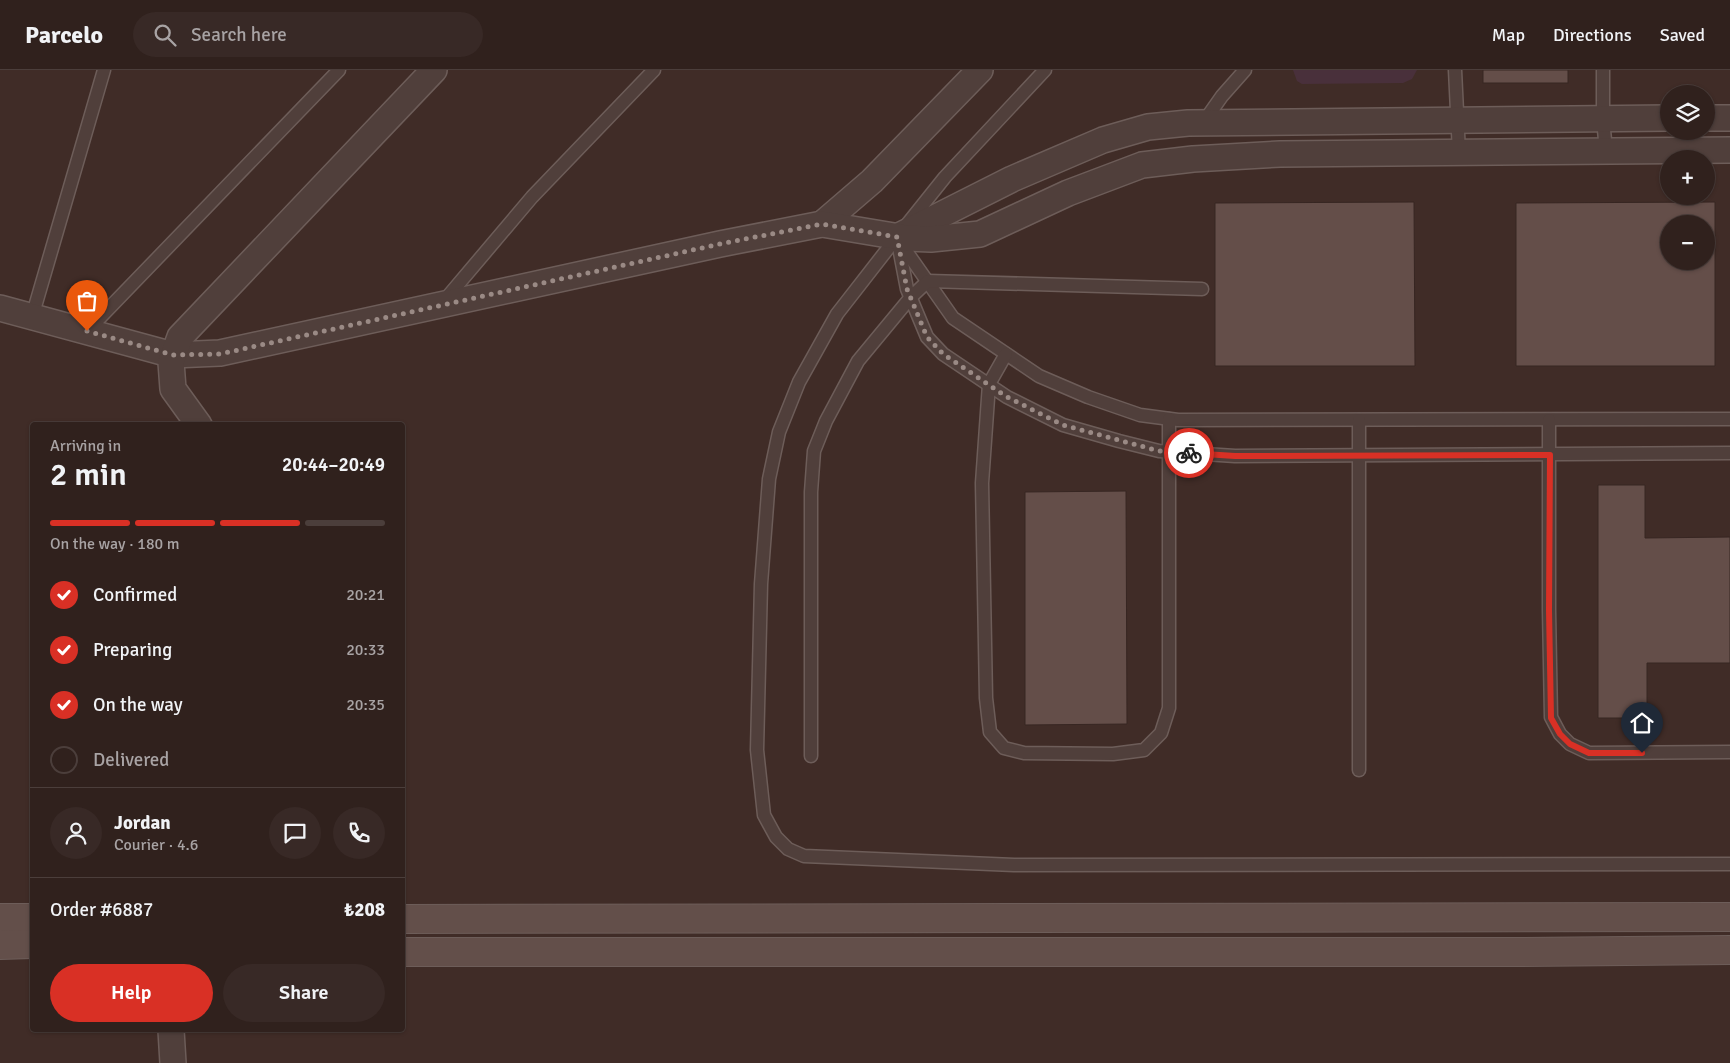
<!DOCTYPE html>
<html lang="en">
<head>
<meta charset="utf-8">
<style>
	:root { --surface:#30211d; --page:#382926; --text:#f1f3f6; --muted:#a8a3a4; --line:#4b3e3b; --accent:#d93025 }
	body { margin:0; font-family:Signika,sans-serif; background:var(--page); color:var(--text); height:100vh; display:flex; flex-direction:column; font-size:19px; white-space:nowrap }
	* { box-sizing:border-box; margin:0 }
	p { font-size:16px; color:var(--muted) }
	.icon { flex:none; width:28px; height:28px; fill:none; stroke:currentColor; stroke-width:2; stroke-linecap:round; stroke-linejoin:round }
	.map { position:relative; flex:1; overflow:hidden }
	.details { position:absolute; left:30px; top:352px; width:375px; height:610px; display:flex; flex-direction:column; background:var(--surface); border-radius:5px; box-shadow:0 1px 4px #0004,0 0 0 1px var(--line) }
	.details>* { flex:none }
	.tools { position:absolute; left:1660px; top:15px; display:grid; gap:10px }
	.tools a { display:grid; place-items:center; width:55px; height:55px; border-radius:50%; background:var(--surface); box-shadow:0 1px 4px #0004,0 0 0 1px var(--line); font-size:25px }
	.pin { position:absolute; display:grid; place-items:center; width:42px; height:42px; color:#fff; margin:-51px -21px; border-radius:50% 50% 50% 0; rotate:-45deg; box-shadow:0 0 5px #0007 }
	.pin .icon { rotate:45deg }
	.courier { position:absolute; display:grid; place-items:center; width:50px; height:50px; margin:-25px; border:4px solid #d93025; border-radius:50%; background:#fff; color:#222; box-shadow:0 1px 6px #0007 }
	.headline em { font-style:normal; font-weight:600 }
	.headline div { display:flex; flex-direction:column-reverse }
	.headline { display:flex; align-items:center; justify-content:space-between; height:85px; padding:0 20px }
	h1 { font-size:32px; font-weight:600; line-height:38px }
	.bar { display:grid; grid-template-columns:repeat(4,1fr); gap:8px 5px; align-content:center; height:60px; padding:0 20px }
	.bar i { height:6px; border-radius:4px; background:var(--line) }
	.bar .selected { background:var(--accent) }
	.bar p { grid-column:span 4 }
	.line { display:flex; align-items:center; gap:12px; padding:0 20px; border-top:1px solid var(--line) }
	.line div { flex:1 }
	.round { display:grid; place-items:center; flex:none; width:52px; height:52px; border-radius:26px; background:var(--page) }
	ol { padding:0 20px; list-style:none }
	li { display:flex; align-items:center; gap:15px; height:55px }
	li p { margin-inline-start:auto }
	li .icon { padding:5px; border-radius:50%; background:var(--accent); color:#fff; stroke-width:4 }
	li:last-child { color:var(--muted) }
	li i { width:28px; height:28px; border:2px solid var(--line); border-radius:50% }
	.primary-button { display:flex; gap:10px; margin-top:auto; padding:10px 20px }
	.primary-button a { flex:1; height:58px; border-radius:30px; background:var(--accent); color:#fff; font-size:20px; font-weight:600; line-height:58px; text-align:center }
	.primary-button a+a { background:var(--page); color:var(--text) }
	header { display:flex; align-items:center; gap:30px; box-sizing:border-box; height:70px; padding:0 25px; background:var(--surface); border-bottom:1px solid var(--line) }
	header strong { font-size:24px }
	nav { display:flex; gap:28px; margin-inline-start:auto; font-size:18px }
	.search { width:350px; height:45px; background:var(--page); display:flex; align-items:center; gap:12px; box-sizing:border-box; padding:0 18px; border-radius:28px; color:var(--muted); font-size:19px }
	.map>svg:first-child { display:block }
	.green { fill:#49303b }
	.building { fill:#644e49; stroke:#372622; fill-rule:evenodd }
	.lines { fill:none; stroke-linecap:round; stroke-linejoin:round }
	.lane-casing { stroke:#6d5d59; stroke-width:15 }
	.street-casing { stroke:#6d5d59; stroke-width:28 }
	.secondary-casing { stroke:#6d5d59; stroke-width:30 }
	.lane { stroke:#503f3b; stroke-width:12 }
	.street { stroke:#503f3b; stroke-width:25 }
	.secondary { stroke:#634f4a; stroke-width:28 }
	.done { stroke:#9a8a85; stroke-width:5; stroke-dasharray:0 9 }
	.route { stroke:#d93025; stroke-width:6 }
</style>
</head>
<body>
<header>
<strong>Parcelo</strong>
<div class="search"><svg class="icon" aria-label="search" viewBox="0 0 24 24"><circle cx="10" cy="10" r="6"/><path d="M15 15l6 6"/></svg>Search here</div>
<nav><a>Map</a><a>Directions</a><a>Saved</a></nav>
</header>
<div class="map">
<svg width="1730" height="993" viewBox="0 0 1730 993">
	<rect width="100%" height="100%" fill="#402c27"/>
	<!-- green -->
	<polygon class="green" points="1293,0 1417,0 1412,9 1403,13 1302,14 1297,11"/>
	<!-- building -->
	<g class="building">
		<rect x="1483" y="0" width="85" height="13"/>
		<polygon points="1414,132 1415,296 1215,296 1215,133"/>
		<path d="M1715,132V296H1516V133ZM1669,154H1706V191H1669Z"/>
		<polygon points="1598,415 1645,415 1645,468 1730,467 1730,593 1647,593 1647,648 1598,648"/>
		<polygon points="1126,421 1127,654 1025,655 1025,422"/>
	</g>
	<g class="lines">
		<defs>
			<g id="lane">
				<polyline points="1045,0 945,107 897,167 837,244 799,312 779,362 769,409 761,514 757,680 764,745 776,767 788,779 804,786 1014,795 1730,794"/>
				<polyline points="1455,0 1459,83"/>
				<polyline points="1603,0 1603,49 1606,81"/>
				<polyline points="1203,53 1222,26 1245,0"/>
				<polyline points="897,167 907,219 927,267 943,284 1007,327 1063,355 1119,371 1159,381 1235,386 1730,383"/>
				<polyline points="899,171 953,248 1039,306 1088,327 1140,345 1178,350 1730,349"/>
				<polyline points="444,231 532,127 654,0"/>
				<polyline points="32,247 104,0"/>
				<polyline points="87,261 339,0"/>
				<polyline points="1006,284 989,314 982,413 986,628 990,662 1004,678 1024,683 1113,684 1144,680 1161,663 1169,638 1169,349"/>
				<polyline points="1359,350 1359,700"/>
				<polyline points="1549,350 1549,540 1551,647 1560,664 1570,674 1589,683 1730,682"/>
				<polyline points="811,686 811,422 814,381 826,351 858,291 911,227 928,211 1202,219"/>
			</g>
			<g id="street">
				<polyline points="1706,48 1730,48"/>
				<polyline points="822,154 872,111 980,0"/>
				<polyline points="897,167 1012,109 1103,70 1148,57 1188,53 1669,48"/>
				<polyline points="0,238 173,285 220,283 720,174 822,154 906,168 931,169 980,164 1068,123 1142,95 1193,89 1280,84 1730,80"/>
				<polyline points="199,355 173,319 171,292 180,267 434,0"/>
				<polyline points="171,960 173,993"/>
			</g>
			<g id="secondary">
				<polyline points="0,848 32,848"/>
				<polyline points="402,849 1730,847"/>
				<polyline points="0,875 32,874"/>
				<polyline points="402,882 1524,882 1730,880"/>
			</g>
		</defs>
		<!-- lane casing -->
		<use href="#lane" class="lane-casing"/>
		<!-- street casing -->
		<use href="#street" class="street-casing"/>
		<!-- secondary casing -->
		<use href="#secondary" class="secondary-casing"/>
		<!-- lane -->
		<use href="#lane" class="lane"/>
		<!-- street -->
		<use href="#street" class="street"/>
		<!-- secondary -->
		<use href="#secondary" class="secondary"/>
	</g>
	<g class="lines">
		<!-- done -->
		<polyline class="done" points="87,261 173,285 220,284 720,174 822,154 897,167 907,219 927,267 943,284 1007,327 1063,355 1159,381 1189,383"/>
		<!-- route -->
		<polyline class="route" points="1189,383 1235,386 1550,385 1549,540 1551,648 1560,664 1570,674 1589,683 1642,683"/>
	</g>
</svg>
<div class="tools">
<a><svg class="icon" aria-label="layers" viewBox="0 0 24 24"><path d="M12 4l9 5-9 5-9-5zM3 14l9 5 9-5"/></svg></a>
<a>+</a>
<a>−</a>
</div>
<div class="pin" style="left:87px;top:261px;background:#ea580c"><svg class="icon" aria-label="bag" viewBox="0 0 24 24"><path d="M5 8h14l-1 12H6zM9 8a3 3 0 0 1 6 0"/></svg></div>
<div class="pin" style="left:1642px;top:683px;background:#1f2937"><svg class="icon" aria-label="home" viewBox="0 0 24 24"><path d="M3 11l9-7 9 7M6 9v11h12V9"/></svg></div>
<div class="courier" style="left:1189px;top:383px"><svg class="icon" aria-label="bike" viewBox="0 0 24 24"><circle cx="6" cy="16" r="4"/><circle cx="18" cy="16" r="4"/><path d="M6 16l4-8h5l3 8M10 8l3 8H6M13 5h3"/></svg></div>
<section class="details">
<div class="headline"><div><h1>2 min</h1><p>Arriving in</p></div><em>20:44–20:49</em></div>
<div class="bar"><i class="selected"></i><i class="selected"></i><i class="selected"></i><i></i><p>On the way · 180 m</p></div>
<ol>
<li><svg class="icon" aria-label="check" viewBox="0 0 24 24"><path d="M5 12l5 5 9-10"/></svg>Confirmed<p>20:21</p></li>
<li><svg class="icon" aria-label="check" viewBox="0 0 24 24"><path d="M5 12l5 5 9-10"/></svg>Preparing<p>20:33</p></li>
<li><svg class="icon" aria-label="check" viewBox="0 0 24 24"><path d="M5 12l5 5 9-10"/></svg>On the way<p>20:35</p></li>
<li><i></i>Delivered</li>
</ol>
<div class="line" style="height:90px"><a class="round"><svg class="icon" aria-label="person" viewBox="0 0 24 24"><circle cx="12" cy="8" r="4"/><path d="M4 21q1-7 8-7t8 7"/></svg></a><div><b>Jordan</b><p>Courier · 4.6</p></div><a class="round"><svg class="icon" aria-label="chat" viewBox="0 0 24 24"><path d="M4 5h16v11H9l-5 4z"/></svg></a><a class="round"><svg class="icon" aria-label="phone" viewBox="0 0 24 24"><path d="M5 4h4l2 5-3 2q2 4 5 5l2-3 5 2v4C11 20 4 13 5 4z"/></svg></a></div>
<div class="line" style="height:65px"><div>Order #6887</div><b>₺208</b></div>
<div class="primary-button"><a>Help</a><a>Share</a></div>
</section>
</div>
</body>
</html>
